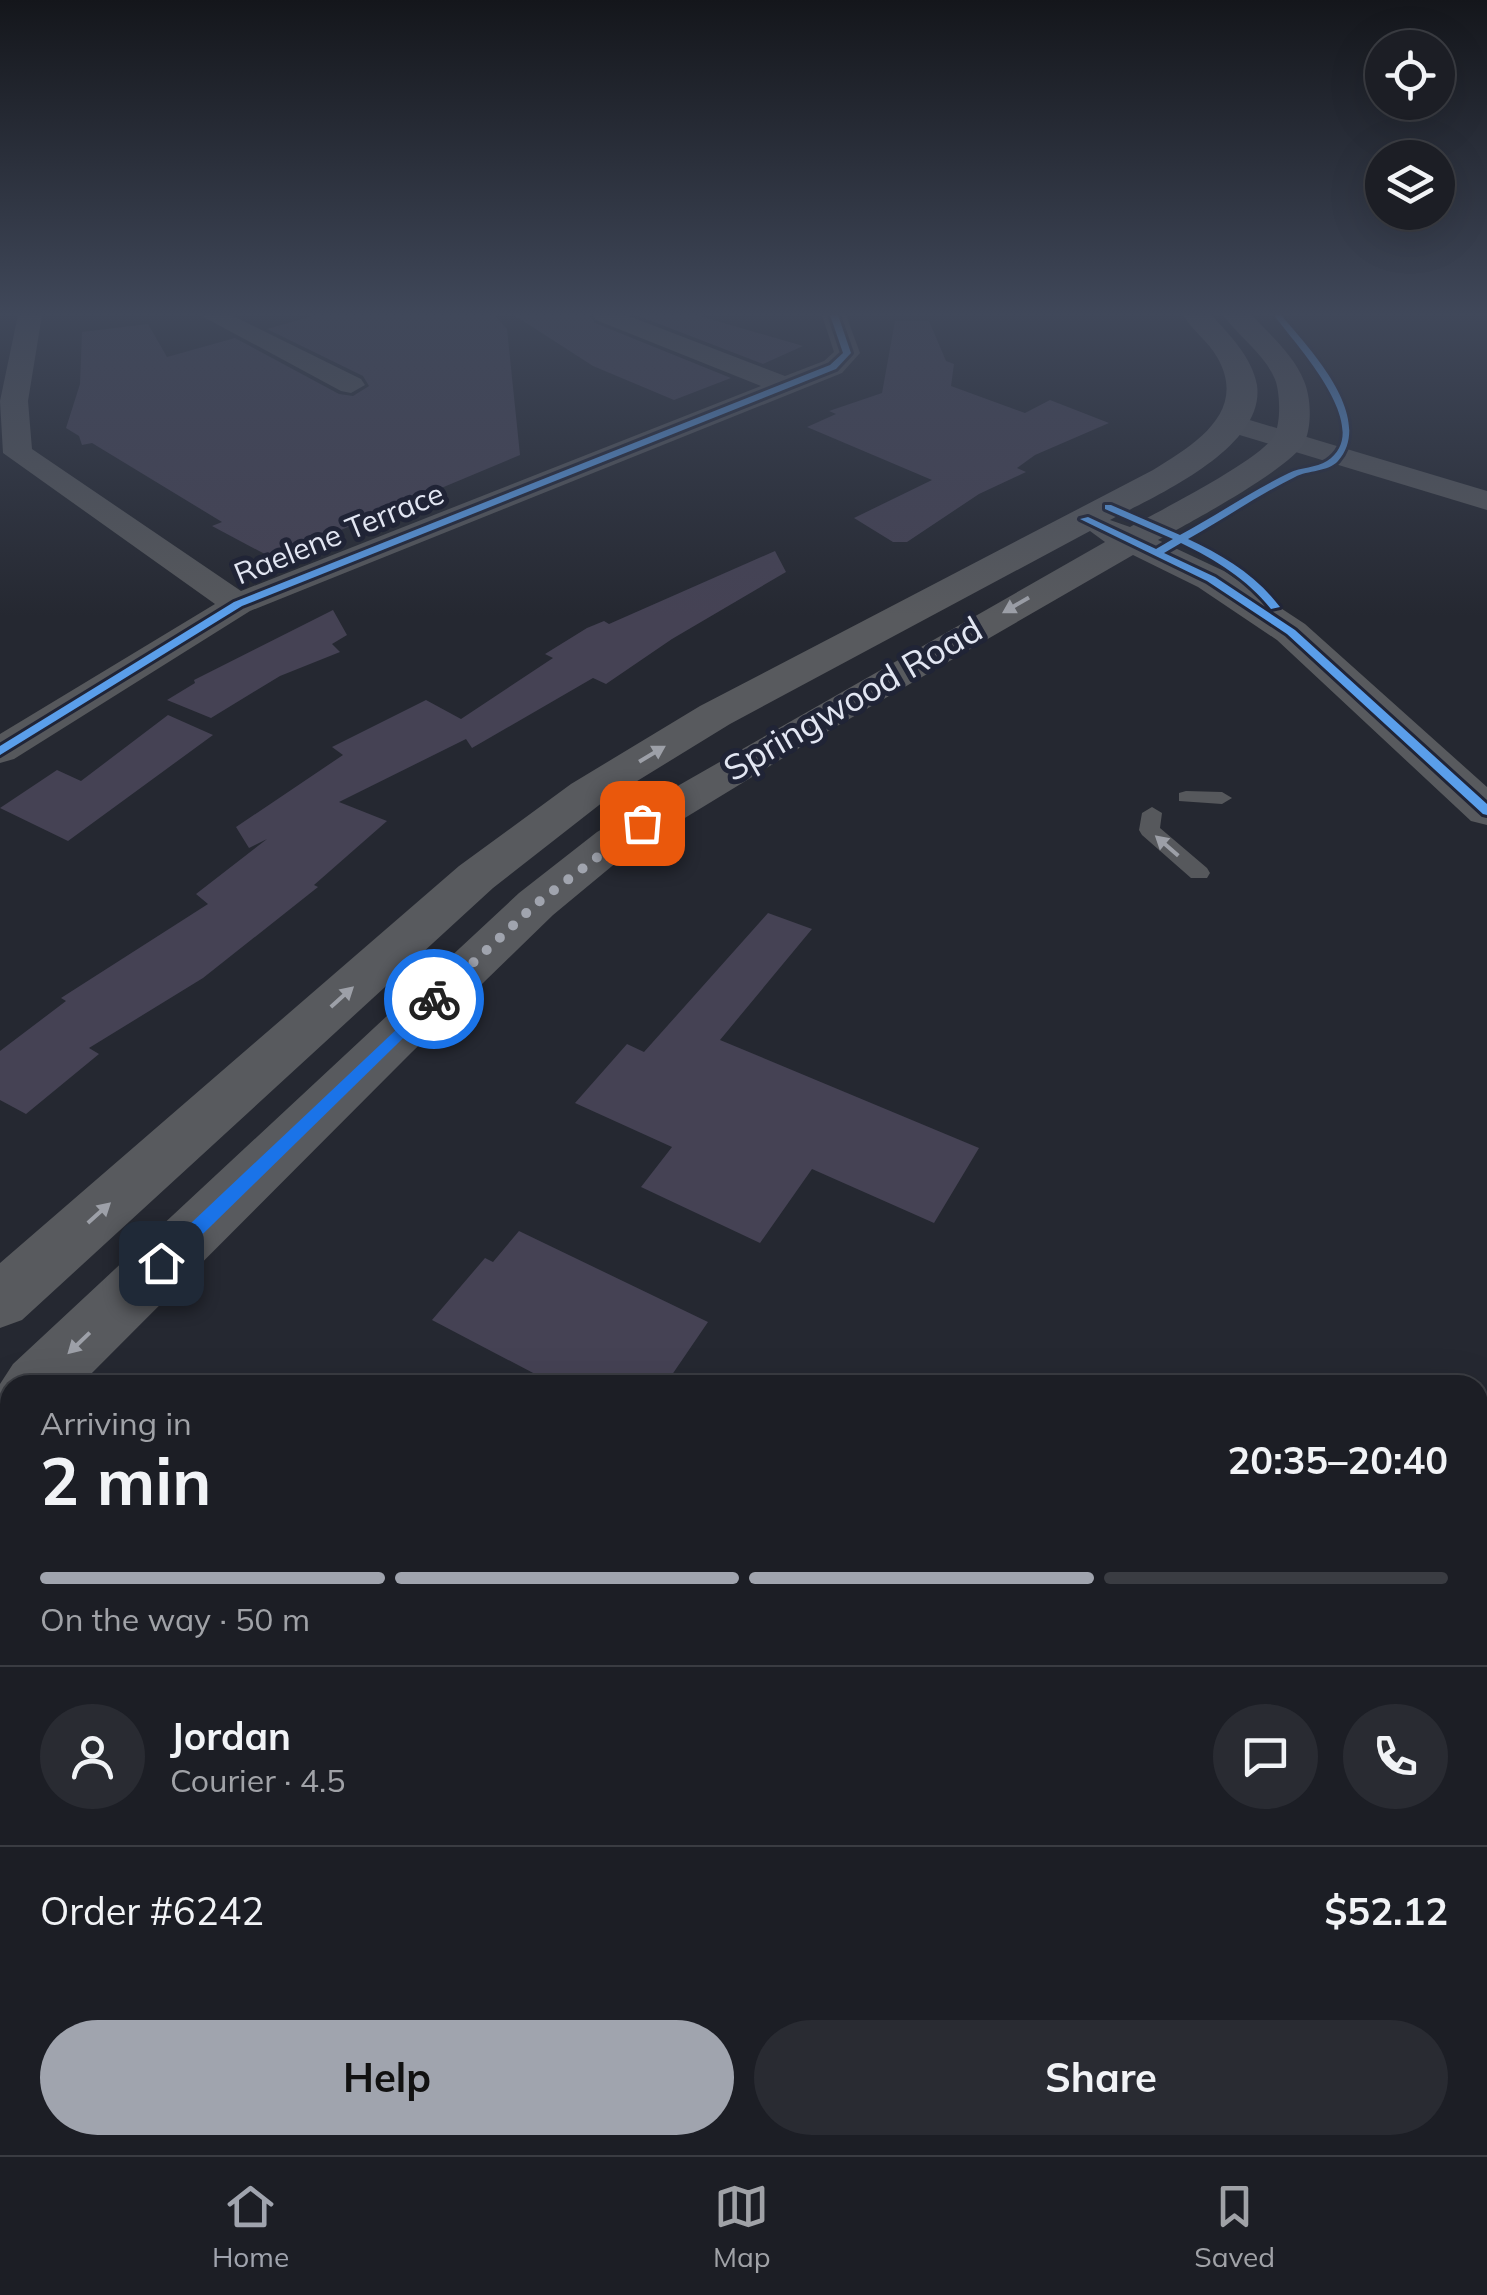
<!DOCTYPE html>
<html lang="en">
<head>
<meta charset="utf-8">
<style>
	:root { --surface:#1c1e25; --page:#292b32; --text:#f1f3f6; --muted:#a0a2a7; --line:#3a3c42; --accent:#a0a4ae }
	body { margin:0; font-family:Mulish,sans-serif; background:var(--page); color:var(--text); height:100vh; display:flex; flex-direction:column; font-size:38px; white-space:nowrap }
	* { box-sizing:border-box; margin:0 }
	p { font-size:32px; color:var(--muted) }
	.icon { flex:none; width:55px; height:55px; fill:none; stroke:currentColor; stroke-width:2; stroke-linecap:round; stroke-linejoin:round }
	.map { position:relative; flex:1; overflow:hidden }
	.panel { position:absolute; left:0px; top:1375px; width:1488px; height:780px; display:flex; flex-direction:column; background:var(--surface); border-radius:30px 30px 0 0; box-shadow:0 10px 40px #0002,0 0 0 2px var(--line) }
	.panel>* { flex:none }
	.tools { position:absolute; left:1365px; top:30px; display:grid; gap:20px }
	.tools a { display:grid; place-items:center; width:90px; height:90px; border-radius:50%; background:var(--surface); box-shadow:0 10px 40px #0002,0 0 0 2px var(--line); font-size:50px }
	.pin { position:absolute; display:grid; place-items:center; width:85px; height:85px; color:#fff; margin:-42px; border-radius:20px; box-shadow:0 5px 15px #0006 }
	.courier { position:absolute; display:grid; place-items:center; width:100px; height:100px; margin:-50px; border:8px solid #1a73e8; border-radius:50%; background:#fff; color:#222; box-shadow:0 2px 12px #0007 }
	.summary em { font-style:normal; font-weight:700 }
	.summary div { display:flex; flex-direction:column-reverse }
	.summary { display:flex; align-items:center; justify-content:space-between; height:170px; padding:0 40px }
	h1 { font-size:65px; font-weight:700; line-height:75px }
	.bar { display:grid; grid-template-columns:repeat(4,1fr); gap:15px 10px; align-content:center; height:120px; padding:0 40px }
	.bar i { height:12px; border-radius:8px; background:var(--line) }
	.bar .selected { background:var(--accent) }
	.bar p { grid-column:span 4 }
	.line { display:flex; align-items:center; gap:25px; padding:0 40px; border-top:2px solid var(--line) }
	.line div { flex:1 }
	.round { display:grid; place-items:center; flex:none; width:105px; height:105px; border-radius:52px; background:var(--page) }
	.primary-button { display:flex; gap:20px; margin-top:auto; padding:20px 40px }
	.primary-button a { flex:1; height:115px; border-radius:60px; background:var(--accent); color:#111; font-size:40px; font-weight:700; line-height:115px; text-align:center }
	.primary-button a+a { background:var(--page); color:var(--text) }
	.tab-bar { display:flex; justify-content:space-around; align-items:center; height:140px; border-top:2px solid var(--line); background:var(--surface); font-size:28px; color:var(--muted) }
	.tab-bar a { display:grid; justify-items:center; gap:5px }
	.tab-bar .selected { color:var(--accent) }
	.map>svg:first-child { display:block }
	.forest { fill:#673f74 }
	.building { fill:#454254 }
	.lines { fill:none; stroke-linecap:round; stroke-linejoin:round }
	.lane { fill:#56585c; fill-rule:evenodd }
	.street { fill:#56585c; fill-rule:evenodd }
	.secondary { fill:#585a5e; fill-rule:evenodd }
	.cycleway-casing { stroke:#202436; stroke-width:6 }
	.cycleway { fill:#5a9eea; fill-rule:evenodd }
	.oneway { fill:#9da0a8 }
	.oneway2 { fill:#9c9fa7 }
	.route { fill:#1a73e8 }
	.done { stroke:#a0a4ae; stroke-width:10; stroke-dasharray:0 18 }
	.labels { text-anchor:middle; stroke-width:10; stroke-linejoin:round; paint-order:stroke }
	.far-street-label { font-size:30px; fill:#e2e6f2; stroke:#202436 }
	.street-label { font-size:35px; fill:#e2e6f2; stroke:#202436 }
</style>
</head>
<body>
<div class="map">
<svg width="1487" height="2155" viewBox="0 0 1487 2155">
	<rect width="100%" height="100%" fill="#252831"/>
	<!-- forest -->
	<polygon class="forest" points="1251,2145 1389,2145 1416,2155 1245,2155"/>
	<!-- building -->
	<g class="building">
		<polygon points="316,315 494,315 507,329 520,455 329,535 337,538 276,560 212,526 222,522 92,443 82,445 79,436 66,428 80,384 82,332 148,324 167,357 235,338 339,394 353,396 369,386 363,376 267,329"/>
		<polygon points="514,315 589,315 595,323 731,378 674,400 593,366"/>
		<polygon points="636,315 696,315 803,346 763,364"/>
		<polygon points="895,321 929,321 946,361 954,364 951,386 1025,413 1050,400 1109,423 1035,455 1017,468 1026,472 979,494 907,542 893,542 854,518 932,480 807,427 836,414 829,411 882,393"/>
		<polygon points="775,551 786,572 672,639 606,684 593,678 472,748 466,739 339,802 387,821 314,885 318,887 203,978 89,1048 99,1054 26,1114 0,1100 0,1051 66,1001 61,998 208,904 196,894 267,839 249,848 236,827 343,755 332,747 426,700 461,719 553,658 545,654 587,628 604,621 609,624"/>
		<polygon points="333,610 347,635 332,644 340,652 280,676 211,718 167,700 195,683 194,680"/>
		<polygon points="168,715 213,735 68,841 0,808 57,770 81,781"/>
		<polygon points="768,913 812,929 720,1040 979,1148 934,1223 812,1169 760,1243 641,1187 672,1147 575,1103 627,1044 644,1052"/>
		<polygon points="519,1231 708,1322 665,1385 556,1385 432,1320 485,1258 493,1262"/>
	</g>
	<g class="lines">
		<!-- lane -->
		<g class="lane">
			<polygon points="1186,791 1222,792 1232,798 1222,804 1179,801 1179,793"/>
			<polygon points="1152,807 1162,813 1160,828 1207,868 1210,873 1207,878 1191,878 1142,835 1139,830 1142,813"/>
		</g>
		<!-- street -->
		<g class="street">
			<polygon points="18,315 42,315 28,401 32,449 241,591 761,386 596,320 593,315 626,315 785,376 824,361 834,352 822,315 846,315 860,353 842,373 250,611 14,759 0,763 0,734 215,604 3,453 0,401"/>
			<polygon points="200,315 231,315 361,379 365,385 351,393 341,391"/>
			<polygon points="1233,415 1487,491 1487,510 1223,430 1219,424 1223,418"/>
		</g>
		<!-- secondary -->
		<path class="secondary" d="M1183,315H1211C1229,334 1252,357 1257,385C1266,448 1155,496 1110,520L1130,527C1158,512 1262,459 1274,436C1281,423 1280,396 1276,382C1267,356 1239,337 1223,315H1252C1270,335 1294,355 1304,381C1311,397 1312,425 1305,441C1293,468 1187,524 1158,540L1224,571L1305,624L1487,787V825L1471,821L1277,640L1198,587L1133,555L806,744L629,852L553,915L411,1053L80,1385H10V1447L0,1450V1384L13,1364L519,893L597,832L1105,542L1090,531L730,724L603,802L493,888L22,1320L0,1328V1263L459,866L571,784L700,706L1153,470C1194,445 1249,412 1217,357C1208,341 1192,330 1183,315Z"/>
		<defs>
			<g id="cycleway">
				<polygon points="830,315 838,315 851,353 836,369 242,606 0,755 0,746 234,602 830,365 843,353"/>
				<path d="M1274,315H1281C1308,347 1376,417 1338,461C1328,472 1308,470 1295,477C1258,495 1224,519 1188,539C1224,556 1256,575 1280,607L1271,609C1247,579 1216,560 1181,543L1164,553L1215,577L1295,630L1487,804V815L1483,814L1287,634L1207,581L1080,519L1088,517L1156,549L1173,539L1105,509V505H1111L1180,535C1217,515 1252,491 1289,473C1301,467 1316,468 1327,461C1377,429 1293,342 1274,315Z"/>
			</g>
		</defs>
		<!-- cycleway casing -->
		<use href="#cycleway" class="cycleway-casing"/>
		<!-- cycleway -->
		<use href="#cycleway" class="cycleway"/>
	</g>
	<!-- one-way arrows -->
	<defs><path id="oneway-solid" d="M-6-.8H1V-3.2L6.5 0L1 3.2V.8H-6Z" transform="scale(2.5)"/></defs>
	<g class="oneway">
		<use href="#oneway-solid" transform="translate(1016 605) rotate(150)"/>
		<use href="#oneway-solid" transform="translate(652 754) rotate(-31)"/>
		<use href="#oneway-solid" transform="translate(342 997) rotate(-42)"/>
		<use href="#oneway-solid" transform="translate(99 1213) rotate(-42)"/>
		<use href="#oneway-solid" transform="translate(79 1343) rotate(136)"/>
	</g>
	<use class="oneway2" href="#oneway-solid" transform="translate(1167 846) rotate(-139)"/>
	<!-- sky -->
	<linearGradient id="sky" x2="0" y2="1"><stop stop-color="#14161b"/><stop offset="0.51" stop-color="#40485a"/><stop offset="1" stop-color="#40485a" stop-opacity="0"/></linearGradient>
	<rect width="1487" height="616" fill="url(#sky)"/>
	<!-- route -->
	<polygon class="route" points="434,994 439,995 439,1003 167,1269 154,1269 154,1258"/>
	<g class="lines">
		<!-- done -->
		<polyline class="done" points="434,999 536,904 642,823"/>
	</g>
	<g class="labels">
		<!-- far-street labels -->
		<g class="far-street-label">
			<text transform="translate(339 534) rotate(-22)" y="10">Raelene Terrace</text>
		</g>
		<!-- street labels -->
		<g class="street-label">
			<text transform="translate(853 699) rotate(-30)" y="12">Springwood Road</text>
		</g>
	</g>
</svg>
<div class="tools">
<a><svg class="icon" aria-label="locate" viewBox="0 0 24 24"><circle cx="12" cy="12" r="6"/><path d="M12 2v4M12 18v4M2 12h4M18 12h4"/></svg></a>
<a><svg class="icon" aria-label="layers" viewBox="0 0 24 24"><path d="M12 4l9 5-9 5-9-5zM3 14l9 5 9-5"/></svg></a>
</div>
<div class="pin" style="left:642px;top:823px;background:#ea580c"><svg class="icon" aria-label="bag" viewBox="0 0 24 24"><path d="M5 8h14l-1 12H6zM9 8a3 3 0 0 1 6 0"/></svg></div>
<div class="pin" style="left:161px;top:1263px;background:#1f2937"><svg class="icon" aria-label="home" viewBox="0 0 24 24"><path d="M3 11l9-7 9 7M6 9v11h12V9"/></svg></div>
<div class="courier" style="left:434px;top:999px"><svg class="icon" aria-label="bike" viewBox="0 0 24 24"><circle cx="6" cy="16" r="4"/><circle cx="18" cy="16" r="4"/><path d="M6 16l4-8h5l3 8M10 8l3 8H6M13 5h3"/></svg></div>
<section class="panel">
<div class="summary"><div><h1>2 min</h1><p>Arriving in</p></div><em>20:35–20:40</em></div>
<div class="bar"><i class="selected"></i><i class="selected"></i><i class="selected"></i><i></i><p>On the way · 50 m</p></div>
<div class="line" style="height:180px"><a class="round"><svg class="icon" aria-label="person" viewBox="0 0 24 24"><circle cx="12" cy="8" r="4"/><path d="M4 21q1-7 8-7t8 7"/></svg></a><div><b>Jordan</b><p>Courier · 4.5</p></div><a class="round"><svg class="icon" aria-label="chat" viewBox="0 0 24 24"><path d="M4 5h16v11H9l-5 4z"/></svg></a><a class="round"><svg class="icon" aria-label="phone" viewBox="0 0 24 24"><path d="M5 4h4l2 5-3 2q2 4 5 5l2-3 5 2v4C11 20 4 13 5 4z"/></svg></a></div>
<div class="line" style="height:130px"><div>Order #6242</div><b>$52.12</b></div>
<div class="primary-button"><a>Help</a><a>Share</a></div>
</section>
</div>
<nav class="tab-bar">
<a class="selected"><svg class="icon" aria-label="home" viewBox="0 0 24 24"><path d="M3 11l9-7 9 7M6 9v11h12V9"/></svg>Home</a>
<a><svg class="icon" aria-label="map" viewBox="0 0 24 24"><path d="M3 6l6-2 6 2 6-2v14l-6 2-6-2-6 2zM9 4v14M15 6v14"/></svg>Map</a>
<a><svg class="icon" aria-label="saved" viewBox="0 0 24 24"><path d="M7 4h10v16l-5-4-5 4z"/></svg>Saved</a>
</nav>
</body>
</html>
